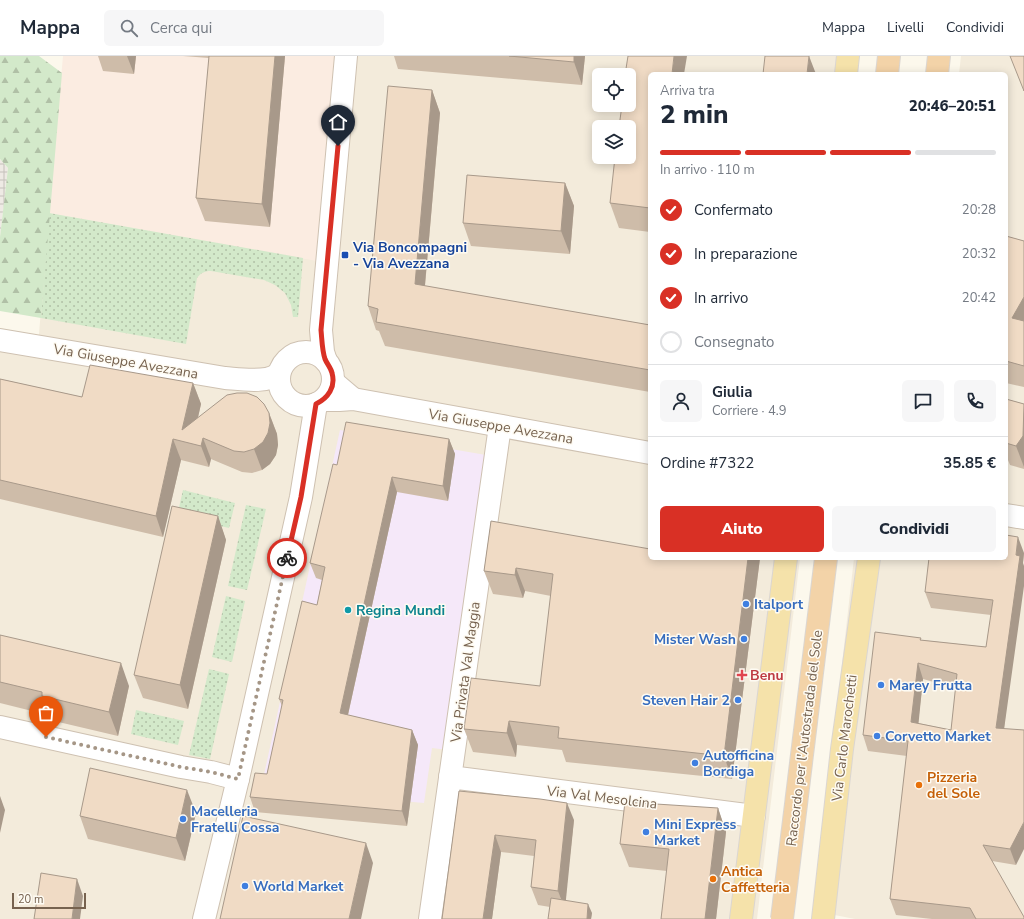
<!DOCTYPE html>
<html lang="it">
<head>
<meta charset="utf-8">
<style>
	:root { --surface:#fff; --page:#f6f6f7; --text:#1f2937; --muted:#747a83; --line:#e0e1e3; --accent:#d93025 }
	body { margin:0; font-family:"Nunito Sans",sans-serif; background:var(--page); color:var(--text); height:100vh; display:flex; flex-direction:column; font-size:15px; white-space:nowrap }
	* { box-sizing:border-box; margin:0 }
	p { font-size:13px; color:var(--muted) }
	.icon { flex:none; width:22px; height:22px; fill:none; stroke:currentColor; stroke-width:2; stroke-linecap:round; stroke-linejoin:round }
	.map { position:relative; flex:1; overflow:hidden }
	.panel { position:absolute; left:648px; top:16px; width:360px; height:488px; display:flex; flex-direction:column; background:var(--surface); border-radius:6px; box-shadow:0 2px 10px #0003 }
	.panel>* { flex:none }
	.tools { position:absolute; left:592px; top:12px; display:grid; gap:8px }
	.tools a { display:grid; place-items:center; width:44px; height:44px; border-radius:6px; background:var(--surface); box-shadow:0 2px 10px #0003; font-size:20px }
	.scale { position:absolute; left:12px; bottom:10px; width:74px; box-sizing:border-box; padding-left:4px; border:2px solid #76624f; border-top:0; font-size:11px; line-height:14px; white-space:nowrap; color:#76624f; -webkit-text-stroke:3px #fefbf3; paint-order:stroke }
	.pin { position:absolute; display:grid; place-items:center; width:34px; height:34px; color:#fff; margin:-41px -17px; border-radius:50% 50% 50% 0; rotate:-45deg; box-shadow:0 0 4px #0007 }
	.pin .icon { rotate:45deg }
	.courier { position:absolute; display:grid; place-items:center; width:40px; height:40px; margin:-20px; border:3px solid #d93025; border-radius:50%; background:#fff; color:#222; box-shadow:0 1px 5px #0007 }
	.summary em { font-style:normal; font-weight:800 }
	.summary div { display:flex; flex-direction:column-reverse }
	.summary { display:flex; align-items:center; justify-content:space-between; height:68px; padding:0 12px }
	h1 { font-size:26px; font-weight:800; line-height:30px }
	.bar { display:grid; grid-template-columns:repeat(4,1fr); gap:6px 4px; align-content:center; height:48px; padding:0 12px }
	.bar i { height:5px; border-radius:3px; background:var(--line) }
	.bar .selected { background:var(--accent) }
	.bar p { grid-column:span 4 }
	.line { display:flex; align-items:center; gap:10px; padding:0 12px; border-top:1px solid var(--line) }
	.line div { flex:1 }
	.round { display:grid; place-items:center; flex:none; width:42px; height:42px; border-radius:6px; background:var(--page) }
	ol { padding:0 12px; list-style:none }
	li { display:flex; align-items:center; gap:12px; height:44px }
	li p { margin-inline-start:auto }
	li .icon { padding:4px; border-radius:50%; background:var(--accent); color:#fff; stroke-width:4 }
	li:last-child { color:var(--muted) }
	li i { width:22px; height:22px; border:2px solid var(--line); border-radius:50% }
	.action { display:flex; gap:8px; margin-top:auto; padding:8px 12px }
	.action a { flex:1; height:46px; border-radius:6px; background:var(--accent); color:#fff; font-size:16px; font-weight:800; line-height:46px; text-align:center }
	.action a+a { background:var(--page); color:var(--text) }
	header { display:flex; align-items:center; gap:24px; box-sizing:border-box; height:56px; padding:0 20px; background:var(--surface); border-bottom:1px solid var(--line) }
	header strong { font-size:19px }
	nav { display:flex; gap:22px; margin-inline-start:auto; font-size:14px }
	.search { width:280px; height:36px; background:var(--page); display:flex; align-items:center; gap:10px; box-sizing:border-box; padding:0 14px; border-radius:6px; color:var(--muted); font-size:15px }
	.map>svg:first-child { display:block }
	.residential { fill:#f3ebdb; fill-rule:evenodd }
	.commercial { fill:#fbece1 }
	.industrial { fill:url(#industrial-grid) }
	.education { fill:#f5e8f9 }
	.green { fill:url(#green-dots) }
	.forest { fill:url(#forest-firs) }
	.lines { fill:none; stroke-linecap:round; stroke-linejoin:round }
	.minor-casing { stroke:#cec1b1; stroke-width:24 }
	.tertiary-casing { stroke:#cec1b1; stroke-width:24 }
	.primary-casing { stroke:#dbd6d1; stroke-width:24 }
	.trunk-casing { stroke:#dbd6d1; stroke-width:24 }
	.minor { stroke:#fff; stroke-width:22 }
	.tertiary { stroke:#fff; stroke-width:22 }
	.primary { stroke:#f5e2aa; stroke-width:22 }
	.trunk { stroke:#f3d3a8; stroke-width:22 }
	.trunk-bridge-casing { stroke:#dbd6d1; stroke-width:24; stroke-linecap:butt }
	.trunk-bridge { stroke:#f3d3a8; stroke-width:22 }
	.wall { fill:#cebca9; fill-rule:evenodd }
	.shaded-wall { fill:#a8998a }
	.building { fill:#f0dbc5; stroke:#a8998a; fill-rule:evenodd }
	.done { stroke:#a59686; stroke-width:4; stroke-dasharray:0 7.2 }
	.route { stroke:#d93025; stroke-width:5 }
	.transit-dot { fill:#1a4fb4; stroke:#fefbf3; stroke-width:1.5 }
	.shop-dot { fill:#3f7fe0; stroke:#fefbf3; stroke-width:1.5 }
	.culture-dot { fill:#0f9aa8; stroke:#fefbf3; stroke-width:1.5 }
	.health-dot { fill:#e0444e; stroke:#fefbf3; stroke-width:1.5 }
	.food-dot { fill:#e8710a; stroke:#fefbf3; stroke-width:1.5 }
	.labels { text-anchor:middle; stroke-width:3; stroke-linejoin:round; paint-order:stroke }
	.transit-label { font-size:14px; font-weight:bold; fill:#164399; stroke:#fefbf3; text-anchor:start }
	.street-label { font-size:14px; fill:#76624f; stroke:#fefbf3 }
	.shop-label { font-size:14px; font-weight:bold; fill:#366cbe; stroke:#fefbf3; text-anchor:start }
	.culture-label { font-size:14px; font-weight:bold; fill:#0d838f; stroke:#fefbf3; text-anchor:start }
	.health-label { font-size:14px; font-weight:bold; fill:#be3a42; stroke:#fefbf3; text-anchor:start }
	.food-label { font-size:14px; font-weight:bold; fill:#c56008; stroke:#fefbf3; text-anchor:start }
</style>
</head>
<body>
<header>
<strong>Mappa</strong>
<div class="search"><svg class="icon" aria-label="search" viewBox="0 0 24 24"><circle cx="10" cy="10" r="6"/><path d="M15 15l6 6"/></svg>Cerca qui</div>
<nav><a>Mappa</a><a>Livelli</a><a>Condividi</a></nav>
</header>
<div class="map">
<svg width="1024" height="863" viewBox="0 0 1024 863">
	<defs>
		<pattern id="industrial-grid" width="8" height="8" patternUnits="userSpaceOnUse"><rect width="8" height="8" fill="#eeeae4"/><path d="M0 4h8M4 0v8" fill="none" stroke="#c5c1bb"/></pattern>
		<pattern id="green-dots" width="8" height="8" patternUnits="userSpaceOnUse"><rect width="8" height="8" fill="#d3e9ca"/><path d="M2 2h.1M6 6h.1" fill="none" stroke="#b0c0a6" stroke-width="1.8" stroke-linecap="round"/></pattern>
		<pattern id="forest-firs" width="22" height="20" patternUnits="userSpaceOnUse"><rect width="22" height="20" fill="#d3e9ca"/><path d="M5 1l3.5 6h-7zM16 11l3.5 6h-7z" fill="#b0c0a6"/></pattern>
	</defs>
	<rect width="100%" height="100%" fill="#fcf8ec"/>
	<!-- residential -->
	<g class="residential">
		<path d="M346,0H854L852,18H650V502H800L757,863H0V284L38,290L49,157L327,206ZM599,19H629V49H599ZM599,71H629V101H599Z"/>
		<polygon points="961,0 1024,0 1024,863 855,863 814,855 854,502 1006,502 1006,18 959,18"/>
	</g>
	<!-- commercial -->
	<polygon class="commercial" points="63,0 346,0 328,207 49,157"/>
	<!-- industrial -->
	<polygon class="industrial" points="0,103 8,112 0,181"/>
	<!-- education -->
	<polygon class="education" points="340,374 486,399 448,694 432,692 424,747 261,732"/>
	<!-- green -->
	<g class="green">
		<path d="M49,157L303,202L298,261H293L291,249L285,237L275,229L264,224L211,215C204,215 201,217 197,222L186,288L41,262Z"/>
		<polygon points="183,434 235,447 229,472 177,460"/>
		<polygon points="246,449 266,453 247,534 228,530"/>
		<polygon points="226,540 245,545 232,606 212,601"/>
		<polygon points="209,613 229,618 210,703 189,699"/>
		<polygon points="136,654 184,665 178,689 131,678"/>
	</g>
	<!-- forest -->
	<polygon class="forest" points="0,0 39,0 62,17 41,262 0,255 0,181 8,112 0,103"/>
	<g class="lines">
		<defs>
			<g id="minor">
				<path d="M0,284L225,322C239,323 268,328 279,317"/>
				<polyline points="333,326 353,343"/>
				<polyline points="324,344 339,344 353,343 650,397"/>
				<polyline points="1006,459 1024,462"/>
				<polyline points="0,671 181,711 211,716 238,723"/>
				<polyline points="450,721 754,760"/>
				<polyline points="430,863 500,370"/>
			</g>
			<g id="tertiary">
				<circle cx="306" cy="323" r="27"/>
				<polyline points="326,305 323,296 321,274 346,0"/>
				<polyline points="204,863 238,723 301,441 316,348"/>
			</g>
			<g id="primary">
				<polyline points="846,18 848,0"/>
				<polyline points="741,863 786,502"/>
				<polyline points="823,863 842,693 869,502"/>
			</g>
			<g id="trunk">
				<polyline points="887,18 889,0"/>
				<polyline points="937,18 939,0"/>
			</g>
		</defs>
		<!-- minor casing -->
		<use href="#minor" class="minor-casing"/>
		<!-- tertiary casing -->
		<use href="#tertiary" class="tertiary-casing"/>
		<!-- primary casing -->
		<use href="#primary" class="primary-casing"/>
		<!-- trunk casing -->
		<use href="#trunk" class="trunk-casing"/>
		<!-- minor -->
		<use href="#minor" class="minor"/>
		<!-- tertiary -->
		<use href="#tertiary" class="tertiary"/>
		<!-- primary -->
		<use href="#primary" class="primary"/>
		<!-- trunk -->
		<use href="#trunk" class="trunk"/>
		<defs>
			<polyline id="trunk-bridge" points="782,863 826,502"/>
		</defs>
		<!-- trunk-bridge casing -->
		<use href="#trunk-bridge" class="trunk-bridge-casing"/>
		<!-- trunk-bridge -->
		<use href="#trunk-bridge" class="trunk-bridge"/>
	</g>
	<!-- wall -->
	<g class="wall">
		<polygon points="98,0 136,0 134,18 103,15"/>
		<polygon points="183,0 285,0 270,171 205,165 196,142 209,2"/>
		<polygon points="394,0 585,0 582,29 398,13"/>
		<polygon points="650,18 650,176 619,172 610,147"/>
		<polygon points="432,34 440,57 425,230 650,269 650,336 385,290 379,275 376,274 368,250"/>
		<polygon points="565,127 574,150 570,198 471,190 463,167"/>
		<polygon points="1006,180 1024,185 1024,331 1006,327"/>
		<polygon points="0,323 82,341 193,327 201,348 198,362 269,357 277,378 278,389 276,399 270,408 262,414 252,417 242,416 211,403 209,411 181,404 163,481 0,443"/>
		<polygon points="1006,343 1024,348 1024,413 1010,409 1008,404 1006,404"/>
		<polygon points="449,383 455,398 448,445 397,436 348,659 412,674 418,689 407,770 255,756 250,741 267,718 282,650 279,643 317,549 322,524 316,522 310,507 337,409"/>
		<polygon points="218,460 226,484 188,653 143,642 134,619"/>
		<polygon points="491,465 650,502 760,502 732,723 566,706 562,694 517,689 516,701 473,696 464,673 540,630 551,540 525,535 523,542 493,538 484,515"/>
		<path d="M1024,497L1004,672L1016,809L992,805L1024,863H932L896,859L890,843L907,700L868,695L863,679L921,582V584L986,591L991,559L931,552L925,536ZM923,623L956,632L951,674L918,667Z"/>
		<polygon points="0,579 129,630 118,680 50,664 48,659 0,647"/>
		<polygon points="459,735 574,764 565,844 592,857 591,863 548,863 550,851 538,849 531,831 534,800 501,796 492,863 442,863"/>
		<polygon points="718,752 726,776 716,863 661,863 667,815 629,811 620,788"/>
		<polygon points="196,757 185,805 88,783 80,760"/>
	</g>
	<!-- shaded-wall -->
	<g class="shaded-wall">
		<polygon points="127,0 136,0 134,18"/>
		<polygon points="275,0 285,0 270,171 262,148"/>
		<polygon points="574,0 585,0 582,29 574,6"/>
		<polygon points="674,0 687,0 684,18 672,18"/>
		<polygon points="809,0 816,18 807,18"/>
		<polygon points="432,34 440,57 423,251 415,228"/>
		<polygon points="565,127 574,150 570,198 561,175"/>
		<polygon points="1024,241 1024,279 1012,262"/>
		<polygon points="193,327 201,348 192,387 182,374"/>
		<polygon points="1024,353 1024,411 1016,390"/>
		<polygon points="269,357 277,378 278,389 276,399 270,408 262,414 254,393"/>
		<polygon points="203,382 211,403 209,411 201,390"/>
		<polygon points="173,383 181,404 163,481 156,460"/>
		<polygon points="449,383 455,398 448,445 443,430"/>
		<polygon points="392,421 397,436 345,672 340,657"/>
		<polygon points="218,460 226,484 188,653 180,629"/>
		<polygon points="1018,481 1024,497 1023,507 1024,510 1024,530 1002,688 996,672 1016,499"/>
		<polygon points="748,502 760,502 732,723 724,700"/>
		<polygon points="516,512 525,535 523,542 515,519"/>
		<polygon points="121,607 129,630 118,680 109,656"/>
		<polygon points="918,607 923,623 917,682 911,666"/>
		<polygon points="509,665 517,689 516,701 507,677"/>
		<polygon points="412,674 418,689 407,770 402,755"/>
		<polygon points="187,734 196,757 185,805 176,782"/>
		<polygon points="0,740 5,754 0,777"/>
		<polygon points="567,747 574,764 565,853 558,835"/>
		<polygon points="718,752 726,776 716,863 705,863"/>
		<polygon points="1024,766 1024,793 1016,809 1010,793"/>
		<polygon points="495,779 501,796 492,863 483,863"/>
		<polygon points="366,787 373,807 361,863 349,863"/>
		<polygon points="77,823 83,840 80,863 72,863"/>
		<polygon points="588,848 592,857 591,863 587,863"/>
	</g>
	<!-- building -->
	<g class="building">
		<polygon points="209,0 275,0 262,148 196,142"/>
		<polygon points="509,0 574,0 574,6"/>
		<polygon points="628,0 674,0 672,18 650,18 650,152 610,147 615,101 629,101 629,71 619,71 622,49 629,49 629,19 625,19"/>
		<polygon points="765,0 809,0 807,18 763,18"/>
		<polygon points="1010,0 1024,0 1024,35"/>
		<polygon points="388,30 432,34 415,228 650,269 650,314 376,266 378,253 368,250"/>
		<polygon points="467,119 565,127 561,175 463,167"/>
		<polygon points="1006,180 1024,185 1024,241 1012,262 1024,265 1024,310 1006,305"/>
		<polygon points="90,309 193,327 182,374 227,339 237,337 247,337 257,341 264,348 269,357 270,367 268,377 263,386 254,393 244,396 234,395 203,382 201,390 173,383 156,460 0,424 0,323 82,341"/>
		<polygon points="1006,343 1024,348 1023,380 1016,390 1006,387"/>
		<polygon points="346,366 449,383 443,430 392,421 340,657 412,674 402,755 250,741 255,717 267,718 283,644 279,643 302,545 317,549 325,511 310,507 333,408 337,409"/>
		<polygon points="172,450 218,460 180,629 134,619"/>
		<polygon points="491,465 650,493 650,502 748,502 724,700 558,682 559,671 509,665 507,677 464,673 471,622 540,630 553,518 516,512 515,519 484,515"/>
		<path d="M1006,479L1018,481L1016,499L1020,500L996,672L1024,674V766L1010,793L983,789L1024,861V863H976L970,852L890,843L908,685L863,679L875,576L921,582L920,584L986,591L993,544L925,536L929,502H1006ZM918,607L957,618L951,674L911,666Z"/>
		<polygon points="0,579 121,607 109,656 42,640 42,636 0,626"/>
		<polygon points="90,712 187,734 176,782 80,760"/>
		<polygon points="459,735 540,743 567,747 558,835 531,831 536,784 495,779 483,863 442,863"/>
		<polygon points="625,746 718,752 705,863 661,863 669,793 620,788"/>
		<polygon points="243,760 366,787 349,863 220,863"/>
		<polygon points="41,817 77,823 72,863 34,863"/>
		<polygon points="551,842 588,848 587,863 548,863"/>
	</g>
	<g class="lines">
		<!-- done -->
		<polyline class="done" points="46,681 181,711 211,716 238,723 287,502"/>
		<!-- route -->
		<path class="route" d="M287,502L301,441L316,348C328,342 336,331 332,317C331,312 327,308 325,303C322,294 322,284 321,274L338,90"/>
	</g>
	<!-- markers -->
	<rect class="transit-dot" x="341" y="195" width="8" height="8" rx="2"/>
	<g class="shop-dot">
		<circle cx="746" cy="548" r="4"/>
		<circle cx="744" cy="583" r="4"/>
		<circle cx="881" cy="629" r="4"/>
		<circle cx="738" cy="644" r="4"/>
		<circle cx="877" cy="680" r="4"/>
		<circle cx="695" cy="707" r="4"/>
		<circle cx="183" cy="763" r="4"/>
		<circle cx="646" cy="776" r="4"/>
		<circle cx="245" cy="830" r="4"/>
	</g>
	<circle class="culture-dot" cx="348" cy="554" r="4"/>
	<path class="health-dot" d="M740 613h4v4h4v4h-4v4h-4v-4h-4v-4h4z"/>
	<g class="food-dot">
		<circle cx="919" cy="729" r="4"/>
		<circle cx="713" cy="823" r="4"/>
	</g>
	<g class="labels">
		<!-- transit labels -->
		<g class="transit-label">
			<text x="353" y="196">Via Boncompagni<tspan x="353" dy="16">- Via Avezzana</tspan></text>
		</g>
		<!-- street labels -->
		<g class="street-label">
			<text transform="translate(126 305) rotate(10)" y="5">Via Giuseppe Avezzana</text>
			<text transform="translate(501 370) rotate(10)" y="5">Via Giuseppe Avezzana</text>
			<text transform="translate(465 616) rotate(-82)" y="5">Via Privata Val Maggia</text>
			<text transform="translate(804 682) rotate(-83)" y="5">Raccordo per l'Autostrada del Sole</text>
			<text transform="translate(844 682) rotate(-83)" y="5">Via Carlo Marochetti</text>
			<text transform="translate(602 741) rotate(7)" y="5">Via Val Mesolcina</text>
		</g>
		<!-- shop labels -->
		<g class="shop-label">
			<text x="754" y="553">Italport</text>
			<text x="736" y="588" text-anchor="end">Mister Wash</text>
			<text x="889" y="634">Marey Frutta</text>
			<text x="730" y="649" text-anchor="end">Steven Hair 2</text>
			<text x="885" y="685">Corvetto Market</text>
			<text x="703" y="704">Autofficina<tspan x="703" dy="16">Bordiga</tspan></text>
			<text x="191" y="760">Macelleria<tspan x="191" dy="16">Fratelli Cossa</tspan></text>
			<text x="654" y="773">Mini Express<tspan x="654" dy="16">Market</tspan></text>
			<text x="253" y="835">World Market</text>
		</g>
		<!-- culture labels -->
		<g class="culture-label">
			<text x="356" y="559">Regina Mundi</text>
		</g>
		<!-- health labels -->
		<g class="health-label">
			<text x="750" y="624">Benu</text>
		</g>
		<!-- food labels -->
		<g class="food-label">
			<text x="927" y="726">Pizzeria<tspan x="927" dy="16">del Sole</tspan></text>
			<text x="721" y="820">Antica<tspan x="721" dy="16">Caffetteria</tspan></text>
		</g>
	</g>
</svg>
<div class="tools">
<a><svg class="icon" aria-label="locate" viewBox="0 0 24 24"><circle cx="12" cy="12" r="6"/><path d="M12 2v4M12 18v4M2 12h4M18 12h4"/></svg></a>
<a><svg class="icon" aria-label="layers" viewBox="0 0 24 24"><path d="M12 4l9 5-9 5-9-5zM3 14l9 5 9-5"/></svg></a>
</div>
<div class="scale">20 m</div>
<div class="pin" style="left:46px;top:681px;background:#ea580c"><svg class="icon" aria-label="bag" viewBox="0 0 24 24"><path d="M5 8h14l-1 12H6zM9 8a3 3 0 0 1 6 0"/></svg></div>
<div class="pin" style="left:338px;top:90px;background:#1f2937"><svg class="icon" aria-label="home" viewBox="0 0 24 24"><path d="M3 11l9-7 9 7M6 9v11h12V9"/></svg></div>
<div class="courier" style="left:287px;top:502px"><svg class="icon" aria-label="bike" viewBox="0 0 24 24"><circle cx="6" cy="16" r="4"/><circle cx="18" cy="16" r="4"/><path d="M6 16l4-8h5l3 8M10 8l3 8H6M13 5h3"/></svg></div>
<section class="panel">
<div class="summary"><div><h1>2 min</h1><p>Arriva tra</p></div><em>20:46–20:51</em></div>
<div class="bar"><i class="selected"></i><i class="selected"></i><i class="selected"></i><i></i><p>In arrivo · 110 m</p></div>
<ol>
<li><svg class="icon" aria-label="check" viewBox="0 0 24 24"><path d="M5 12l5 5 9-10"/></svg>Confermato<p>20:28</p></li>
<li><svg class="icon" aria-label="check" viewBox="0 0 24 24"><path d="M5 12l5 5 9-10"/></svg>In preparazione<p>20:32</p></li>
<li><svg class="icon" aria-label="check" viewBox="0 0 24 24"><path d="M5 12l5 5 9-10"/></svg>In arrivo<p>20:42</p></li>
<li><i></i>Consegnato</li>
</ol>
<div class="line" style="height:72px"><a class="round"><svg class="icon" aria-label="person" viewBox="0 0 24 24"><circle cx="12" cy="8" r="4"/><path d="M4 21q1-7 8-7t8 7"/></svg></a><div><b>Giulia</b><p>Corriere · 4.9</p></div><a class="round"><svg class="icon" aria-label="chat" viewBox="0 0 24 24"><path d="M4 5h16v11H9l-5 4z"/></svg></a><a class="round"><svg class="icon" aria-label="phone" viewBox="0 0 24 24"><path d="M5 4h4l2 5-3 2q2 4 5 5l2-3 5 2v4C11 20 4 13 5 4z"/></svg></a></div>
<div class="line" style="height:52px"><div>Ordine #7322</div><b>35.85 €</b></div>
<div class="action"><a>Aiuto</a><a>Condividi</a></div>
</section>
</div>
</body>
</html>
